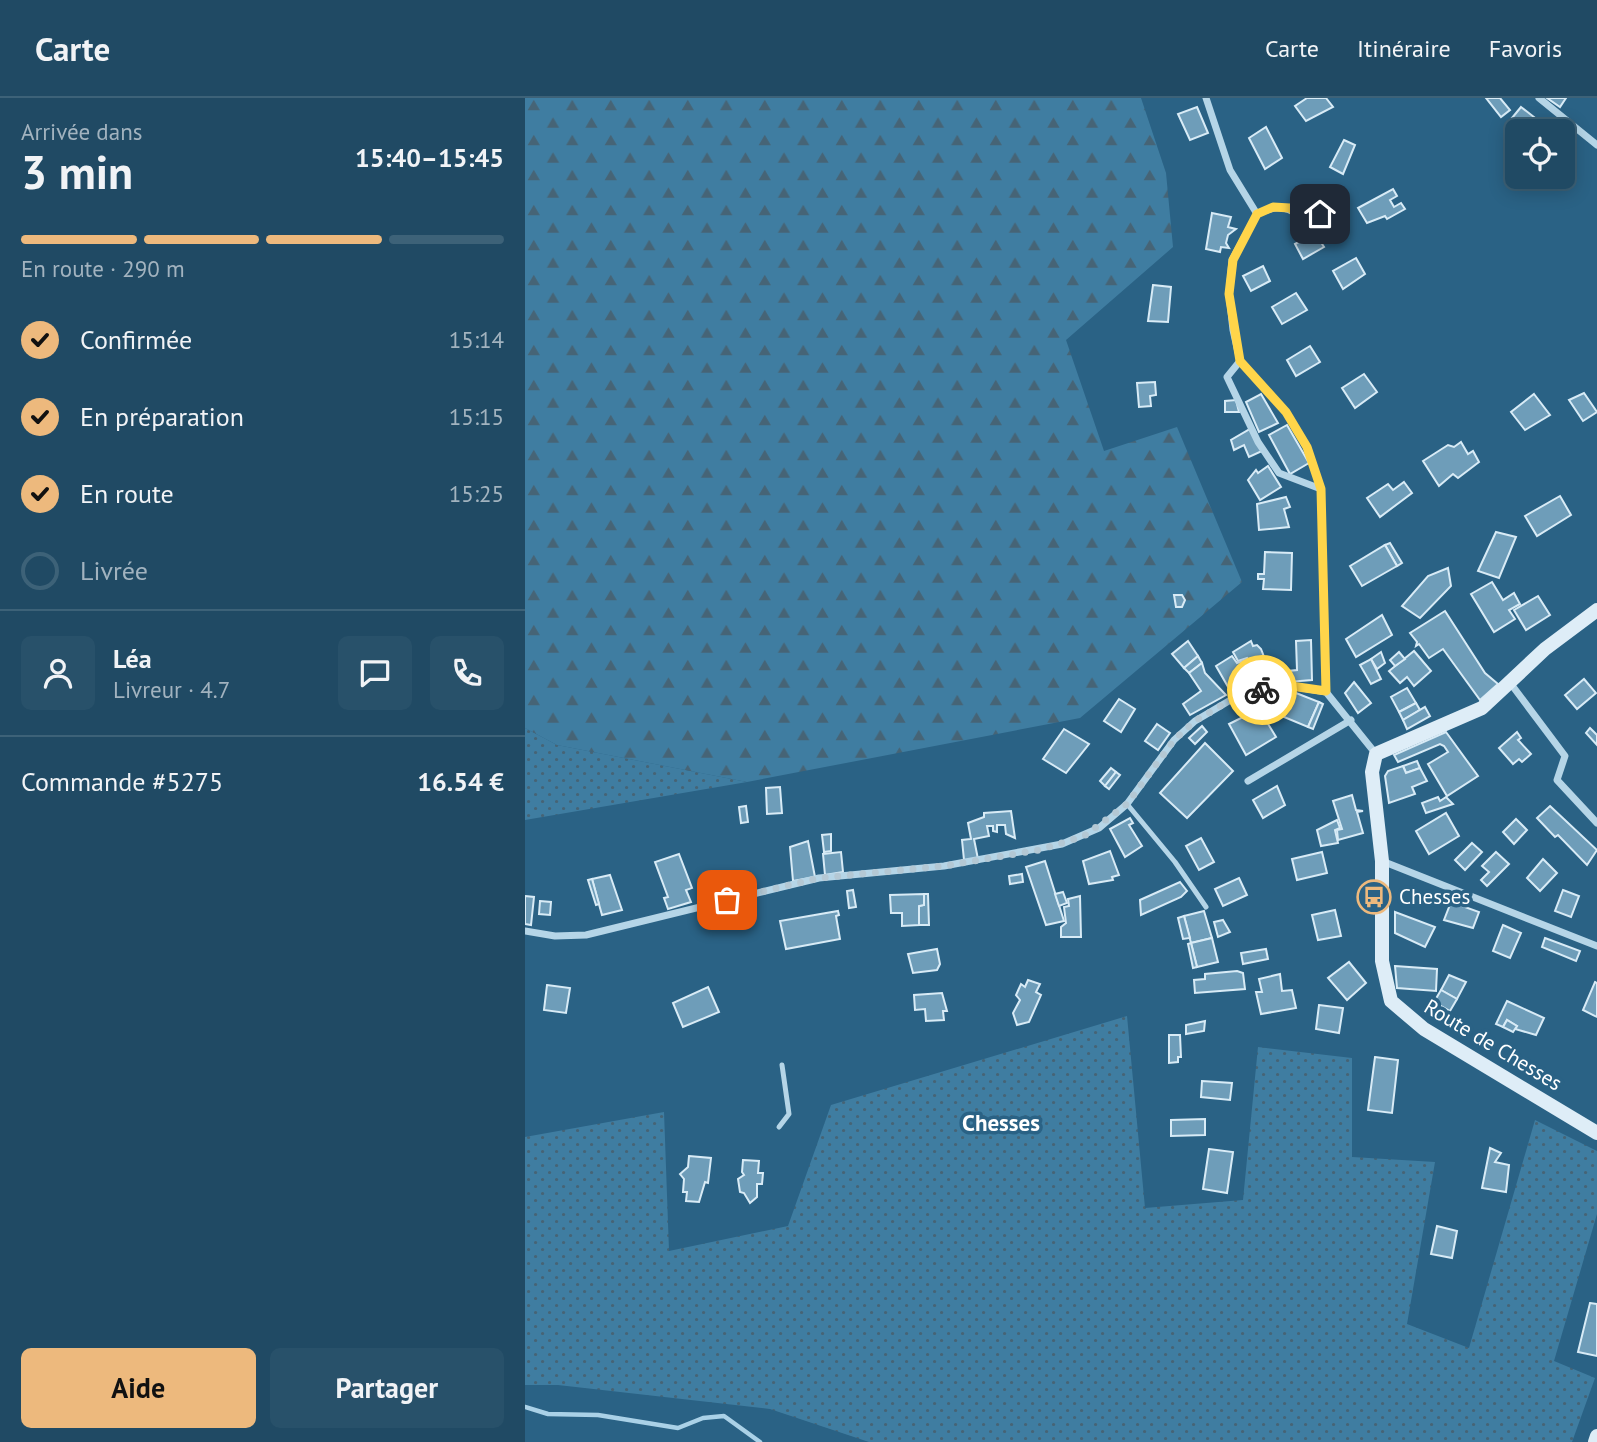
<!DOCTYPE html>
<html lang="fr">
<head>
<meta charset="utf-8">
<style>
	:root { --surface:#204a64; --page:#28516a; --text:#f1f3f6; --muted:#a2b3bf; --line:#3d6278; --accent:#edb97d }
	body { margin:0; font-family:"PT Sans",sans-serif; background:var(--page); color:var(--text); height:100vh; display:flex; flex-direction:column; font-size:26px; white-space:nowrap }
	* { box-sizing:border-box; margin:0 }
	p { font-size:23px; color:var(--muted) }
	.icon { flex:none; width:38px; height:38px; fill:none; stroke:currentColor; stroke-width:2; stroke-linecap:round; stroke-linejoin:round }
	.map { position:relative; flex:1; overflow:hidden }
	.drawer { display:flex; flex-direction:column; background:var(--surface); width:525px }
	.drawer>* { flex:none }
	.fabs { position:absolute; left:980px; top:21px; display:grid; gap:14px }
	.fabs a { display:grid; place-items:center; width:70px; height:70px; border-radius:10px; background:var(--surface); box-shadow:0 4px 18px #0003,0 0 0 2px var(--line); font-size:35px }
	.pin { position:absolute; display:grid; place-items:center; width:60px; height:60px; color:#fff; margin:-30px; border-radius:14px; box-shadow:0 4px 10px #0006 }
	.courier { position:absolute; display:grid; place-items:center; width:70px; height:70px; margin:-35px; border:5px solid #ffd54a; border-radius:50%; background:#fff; color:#222; box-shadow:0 2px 9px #0007 }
	.summary em { font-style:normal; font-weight:800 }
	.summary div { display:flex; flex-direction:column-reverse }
	.summary { display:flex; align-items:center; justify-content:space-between; height:119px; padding:0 21px }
	h1 { font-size:46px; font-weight:800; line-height:52px }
	.bar { display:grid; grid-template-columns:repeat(4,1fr); gap:10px 7px; align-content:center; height:84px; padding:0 21px }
	.bar i { height:9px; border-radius:5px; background:var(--line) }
	.bar .on { background:var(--accent) }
	.bar p { grid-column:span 4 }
	.line { display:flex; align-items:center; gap:18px; padding:0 21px; border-top:2px solid var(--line) }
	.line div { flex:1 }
	.round { display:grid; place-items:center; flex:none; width:74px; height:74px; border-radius:10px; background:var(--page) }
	ol { padding:0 21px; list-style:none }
	li { display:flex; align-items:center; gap:21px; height:77px }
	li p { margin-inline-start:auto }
	li .icon { padding:7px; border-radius:50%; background:var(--accent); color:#111; stroke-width:4 }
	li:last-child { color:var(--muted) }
	li i { width:38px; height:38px; border:4px solid var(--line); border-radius:50% }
	.primary-button { display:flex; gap:14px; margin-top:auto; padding:14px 21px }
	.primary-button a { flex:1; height:80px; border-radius:10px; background:var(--accent); color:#111; font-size:28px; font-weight:800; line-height:80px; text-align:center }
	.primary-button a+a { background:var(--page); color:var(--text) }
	header { display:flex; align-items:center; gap:42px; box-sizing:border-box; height:98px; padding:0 35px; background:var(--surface); border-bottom:2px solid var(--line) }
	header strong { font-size:33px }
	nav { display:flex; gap:38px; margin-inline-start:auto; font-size:24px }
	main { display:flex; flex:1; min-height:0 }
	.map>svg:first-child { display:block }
	.grass { fill:url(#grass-dots) }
	.forest { fill:url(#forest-firs) }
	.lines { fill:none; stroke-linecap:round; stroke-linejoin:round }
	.stream { stroke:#aad1e7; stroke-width:4.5 }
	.building { fill:#6e9db9; stroke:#d8ebf6; stroke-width:2 }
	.lane { stroke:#b5d5e7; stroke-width:5 }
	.street { stroke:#b5d5e7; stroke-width:7 }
	.secondary { stroke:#deedf7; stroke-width:14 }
	.done { stroke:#b4c8d4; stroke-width:7; stroke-dasharray:0 12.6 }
	.route { stroke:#ffd54a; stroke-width:9 }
	.labels { text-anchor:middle; stroke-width:7; stroke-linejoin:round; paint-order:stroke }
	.poi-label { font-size:21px; fill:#fff; stroke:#2a6285; text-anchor:start }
	.street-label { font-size:21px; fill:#fff; stroke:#2a6285 }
	.neighbourhood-label { font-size:23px; font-weight:bold; fill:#fff; stroke:#2a6285 }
</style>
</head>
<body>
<header>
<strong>Carte</strong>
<nav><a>Carte</a><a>Itinéraire</a><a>Favoris</a></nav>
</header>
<main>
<section class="drawer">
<div class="summary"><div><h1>3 min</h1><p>Arrivée dans</p></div><em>15:40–15:45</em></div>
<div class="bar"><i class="on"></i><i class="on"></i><i class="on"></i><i></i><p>En route · 290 m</p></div>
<ol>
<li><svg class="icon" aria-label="check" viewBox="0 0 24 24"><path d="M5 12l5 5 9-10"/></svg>Confirmée<p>15:14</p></li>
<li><svg class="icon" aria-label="check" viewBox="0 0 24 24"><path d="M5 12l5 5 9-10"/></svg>En préparation<p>15:15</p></li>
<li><svg class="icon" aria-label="check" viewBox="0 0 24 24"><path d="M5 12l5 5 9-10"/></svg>En route<p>15:25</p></li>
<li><i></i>Livrée</li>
</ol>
<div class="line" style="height:126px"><a class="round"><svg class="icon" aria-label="person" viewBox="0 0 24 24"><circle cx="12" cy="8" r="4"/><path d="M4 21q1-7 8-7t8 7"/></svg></a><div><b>Léa</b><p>Livreur · 4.7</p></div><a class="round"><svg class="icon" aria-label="chat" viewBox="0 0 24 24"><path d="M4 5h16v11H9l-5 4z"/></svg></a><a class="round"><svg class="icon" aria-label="phone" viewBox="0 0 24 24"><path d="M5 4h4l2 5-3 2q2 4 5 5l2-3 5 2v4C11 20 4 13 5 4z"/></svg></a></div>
<div class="line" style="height:91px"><div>Commande #5275</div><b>16.54 €</b></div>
<div class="primary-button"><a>Aide</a><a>Partager</a></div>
</section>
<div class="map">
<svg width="1072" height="1344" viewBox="0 0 1072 1344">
	<defs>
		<pattern id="grass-dots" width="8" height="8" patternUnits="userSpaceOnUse" patternTransform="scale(1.75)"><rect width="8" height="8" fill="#3f7da1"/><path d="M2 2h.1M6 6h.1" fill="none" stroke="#466476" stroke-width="1.8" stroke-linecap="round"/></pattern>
		<pattern id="forest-firs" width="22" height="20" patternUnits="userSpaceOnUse" patternTransform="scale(1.75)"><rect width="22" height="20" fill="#3f7da1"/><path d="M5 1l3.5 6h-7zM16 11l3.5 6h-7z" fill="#466476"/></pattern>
	</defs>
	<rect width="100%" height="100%" fill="#2a6285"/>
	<!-- grass -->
	<g class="grass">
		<polygon points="0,630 32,647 222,684 0,722"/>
		<polygon points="602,918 620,1110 718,1102 733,949 827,960 827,1059 910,1064 882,1226 944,1250 1010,1022 1072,1053 1072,1116 1029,1263 1070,1280 1047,1344 344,1344 245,1311 33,1287 0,1287 0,1039 139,1014 144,1153 263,1128 306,1007"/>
	</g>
	<!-- forest -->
	<polygon class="forest" points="0,0 616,0 641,75 648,149 541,242 579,353 652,329 717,484 555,620 222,684 32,647 0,630"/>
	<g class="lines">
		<!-- stream -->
		<polyline class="stream" points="0,1309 23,1316 73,1317 153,1330 178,1320 199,1318 235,1344"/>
	</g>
	<!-- building -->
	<g class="building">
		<polygon points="782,0 801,0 808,9 781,23 770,8"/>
		<polygon points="961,0 975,0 985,12 976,19"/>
		<polygon points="1022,0 1041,0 1035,9"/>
		<polygon points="672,9 683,35 665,42 653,16"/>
		<polygon points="996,9 1023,30 1020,33 996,33 991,29 994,26 987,20"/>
		<polygon points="741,29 757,60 740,71 724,40"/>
		<polygon points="819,42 830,47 818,76 805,69"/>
		<polygon points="868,91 872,98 865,102 869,109 876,105 880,111 862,121 860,118 842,125 833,110"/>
		<polygon points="687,115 706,119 703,129 711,131 703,137 701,145 704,150 696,149 695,154 681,151"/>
		<polygon points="790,135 799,149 778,161 770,146"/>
		<polygon points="831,160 840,176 818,191 808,173"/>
		<polygon points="738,168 745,183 726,193 718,178"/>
		<polygon points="628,187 646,189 643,224 623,223"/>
		<polygon points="771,195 782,212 757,226 747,209"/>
		<polygon points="785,248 795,264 771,278 762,262"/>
		<polygon points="839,276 852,294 830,310 817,290"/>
		<polygon points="630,284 631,297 625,298 626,308 614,309 612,285"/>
		<polygon points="1059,295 1072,314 1058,323 1044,302"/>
		<polygon points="736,296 753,325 734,334 721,304"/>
		<polygon points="1009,296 1025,317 1000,332 986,314"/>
		<polygon points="711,302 714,314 700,314 700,303"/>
		<polygon points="762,327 784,365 765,376 744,337"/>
		<polygon points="725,331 737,353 724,359 719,347 709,352 706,342"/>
		<polygon points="936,344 943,356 948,353 954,364 933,380 928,376 914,388 898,363 923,347 929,349"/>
		<polygon points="743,368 756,389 735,402 723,382 731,372 733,375"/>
		<polygon points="879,384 887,395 855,419 842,400 863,386 868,392"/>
		<polygon points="1035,398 1046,417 1012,438 1000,418"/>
		<polygon points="761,399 765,409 759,411 764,429 734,432 732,406"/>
		<polygon points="971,434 991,439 974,480 953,473"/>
		<polygon points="865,445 877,465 872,468 860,447"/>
		<polygon points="860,447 872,468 837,488 825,468"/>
		<polygon points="740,454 767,455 766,492 738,491 739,481 733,481 733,476 739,476"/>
		<polygon points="923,470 926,488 895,520 877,508 903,478"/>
		<polygon points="967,484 978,502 989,495 995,506 984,512 990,521 969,534 946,496"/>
		<polygon points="649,497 657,497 660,502 657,509 651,509"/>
		<polygon points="1013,498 1025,517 1001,532 989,512"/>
		<polygon points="920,513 960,575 973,586 955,602 918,551 904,560 894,546 891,548 892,544 885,535"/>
		<polygon points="857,517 867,537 831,559 821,541"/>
		<polygon points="786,542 787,582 763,584 763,573 772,572 771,543"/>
		<polygon points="663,543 673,558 659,570 647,556"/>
		<polygon points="726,543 728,548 732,547 736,551 741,564 725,570 722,560 713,563 708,554"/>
		<polygon points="889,553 906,573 889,588 882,579 875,585 864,573"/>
		<polygon points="856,554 860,565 852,571 846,561"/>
		<polygon points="874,554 880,561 870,568 865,562"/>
		<polygon points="673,558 677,565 664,575 659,570"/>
		<polygon points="707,558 712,565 721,562 717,568 720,572 714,578 721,589 706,594 691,568"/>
		<polygon points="846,561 856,581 846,586 835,567"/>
		<polygon points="677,565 680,575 701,597 665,617 658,606 676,593 664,575"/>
		<polygon points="1059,581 1071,595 1052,611 1040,597"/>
		<polygon points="829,584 846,605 833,615 820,595"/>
		<polygon points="882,590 891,605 874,614 866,599"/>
		<polygon points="771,595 794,604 783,629 759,619"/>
		<polygon points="594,601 610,611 596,634 579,623"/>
		<polygon points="794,604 798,606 788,631 783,629"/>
		<polygon points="891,605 895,612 878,622 874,614"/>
		<polygon points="900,609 905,618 882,631 878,622"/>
		<polygon points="734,611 751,639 721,657 704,626"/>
		<polygon points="632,626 645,635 633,652 620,643"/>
		<polygon points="677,628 682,634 670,646 664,640"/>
		<polygon points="1065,630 1072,637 1072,647 1061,635"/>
		<polygon points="539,631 564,646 541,675 518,661"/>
		<polygon points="921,634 953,678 922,698 903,666 923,654 919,648 915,646 873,664 869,657"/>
		<polygon points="992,634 996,640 993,642 1006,656 997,664 994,661 988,666 974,650"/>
		<polygon points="680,645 708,673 662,720 635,695"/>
		<polygon points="892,663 895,670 881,675 878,668"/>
		<polygon points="878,668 881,675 895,670 902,683 887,689 890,696 864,705 860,678 863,673"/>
		<polygon points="586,670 591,674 580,688 575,683"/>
		<polygon points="591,674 595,677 584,691 580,688"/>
		<polygon points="752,688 760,707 738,720 728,702"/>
		<polygon points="255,689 257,715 242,716 241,690"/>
		<polygon points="827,697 831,712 838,713 832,714 838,735 813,742 812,732 817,731 808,703"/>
		<polygon points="913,699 915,703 921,699 928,706 901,715 897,705"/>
		<polygon points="221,708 223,724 216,725 214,709"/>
		<polygon points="1025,708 1072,752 1062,767 1033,737 1030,739 1012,720"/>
		<polygon points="486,713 490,740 481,736 480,727 472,727 472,734 468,733 468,728 462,728 464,738 449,741 453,761 439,762 437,742 446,741 443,725 459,719 459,715"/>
		<polygon points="921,715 934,738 904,756 891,733"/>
		<polygon points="605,720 608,725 604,727 617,748 600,759 585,731"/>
		<polygon points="991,721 1002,732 989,746 978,734"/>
		<polygon points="812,722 815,730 810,732 813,745 796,748 792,732"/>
		<polygon points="306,736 306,753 299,754 297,737"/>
		<polygon points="676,740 689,764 674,772 661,748"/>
		<polygon points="283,743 290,779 268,783 265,749"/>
		<polygon points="947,745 957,754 940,772 930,762"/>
		<polygon points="585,753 594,777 587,779 588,782 564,786 558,763"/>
		<polygon points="316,754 318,774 300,777 298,756"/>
		<polygon points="797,754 802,775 772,782 767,761"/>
		<polygon points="971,754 984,766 962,788 956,782 964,774 957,768"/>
		<polygon points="154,756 167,790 161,792 166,804 143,811 139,800 143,799 130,764"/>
		<polygon points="1018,761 1032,775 1015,793 1002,780"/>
		<polygon points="520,763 539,823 521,827 501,769"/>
		<polygon points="497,776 498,784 485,786 484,778"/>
		<polygon points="85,777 97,812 77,817 67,781"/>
		<polygon points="714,780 722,797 698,808 690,791"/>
		<polygon points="67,781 74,806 71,807 63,782"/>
		<polygon points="655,784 662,793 656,799 616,817 615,802"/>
		<polygon points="328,792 331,809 324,810 322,793"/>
		<polygon points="1038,792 1054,798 1046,819 1030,813"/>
		<polygon points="538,794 542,805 534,808 530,796"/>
		<polygon points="399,796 403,796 404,827 394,827 394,808 399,807"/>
		<polygon points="399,796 399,807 394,808 394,827 377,828 377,815 366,815 365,797"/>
		<polygon points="0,798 9,799 6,827 0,826"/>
		<polygon points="555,798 556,839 536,839 536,829 541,825 539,809 544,808 543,801"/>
		<polygon points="15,803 26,804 25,817 14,816"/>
		<polygon points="926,804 954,814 948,830 919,822"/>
		<polygon points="810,812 816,838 793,842 787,817"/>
		<polygon points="313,813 314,817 311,818 315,841 261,851 255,823"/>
		<polygon points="679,813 687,840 666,845 659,818"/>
		<polygon points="870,814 910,829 900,849 870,835"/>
		<polygon points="659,818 665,840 658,841 653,820"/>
		<polygon points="698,822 705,834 693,839 689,824"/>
		<polygon points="978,827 996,835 985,860 968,853"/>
		<polygon points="687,840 693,864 672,869 666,845"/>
		<polygon points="1020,840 1055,853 1051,863 1017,849"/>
		<polygon points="666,845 672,869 668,870 663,846"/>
		<polygon points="412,851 415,866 412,872 388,875 383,856"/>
		<polygon points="741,851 743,861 718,866 716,855"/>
		<polygon points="824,864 841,885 822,902 803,880"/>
		<polygon points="870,868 912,871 911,893 872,890"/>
		<polygon points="712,873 718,875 720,891 670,895 669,882 680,881 680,876"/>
		<polygon points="755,876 757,893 767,892 771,910 736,916 731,894 737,894 734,881"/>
		<polygon points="924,877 941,884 932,901 916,892"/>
		<polygon points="503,882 515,886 511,894 516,897 504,924 492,927 488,915 495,902 491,897 496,886 500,889"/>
		<polygon points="1070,884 1072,885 1072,919 1058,912"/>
		<polygon points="22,887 45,890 41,915 19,912"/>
		<polygon points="183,889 194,914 158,929 148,905"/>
		<polygon points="916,892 932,901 925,913 909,904"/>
		<polygon points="417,895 422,913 418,913 419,922 401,923 400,911 390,912 389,897"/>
		<polygon points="982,903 1019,920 1011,937 990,931 992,928 982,922 978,929 971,926"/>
		<polygon points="794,907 818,910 814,935 791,931"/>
		<polygon points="982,922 992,928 988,934 978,929"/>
		<polygon points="680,923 679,933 661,936 661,927"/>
		<polygon points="644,937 655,937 656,959 653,959 653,964 644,965"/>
		<polygon points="850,959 873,962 867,1015 843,1012"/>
		<polygon points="677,983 707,985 705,1002 676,999"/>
		<polygon points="680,1021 680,1037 646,1038 646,1022"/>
		<polygon points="965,1050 976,1055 970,1064 984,1067 981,1094 957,1090"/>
		<polygon points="684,1051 708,1054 702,1095 678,1091"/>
		<polygon points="164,1058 186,1060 183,1085 180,1084 174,1104 161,1103 162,1094 158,1094 159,1081 155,1076 163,1069"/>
		<polygon points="218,1062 234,1063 233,1075 238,1075 237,1086 232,1086 232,1099 225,1105 219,1095 215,1094 213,1081 219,1077 217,1074"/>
		<polygon points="912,1128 932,1133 927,1160 906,1156"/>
		<polygon points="1065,1205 1072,1206 1072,1258 1053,1254"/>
	</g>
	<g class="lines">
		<!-- lane -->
		<g class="lane">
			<polyline points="602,706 650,764 681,809"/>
			<polyline points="254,1029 264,1016 257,967"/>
		</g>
		<!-- street -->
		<g class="street">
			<polyline points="681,0 705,72 732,116 707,162 704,196 708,232 715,263 761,314 782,349 796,391 801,594"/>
			<polyline points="1014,0 1072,47"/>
			<path d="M732,116C754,106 763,108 781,123L808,109"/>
			<polyline points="715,263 702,279 733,344 754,375 796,391"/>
			<polyline points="986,586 1040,658 1032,682 1072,725"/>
			<polyline points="723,683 826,622"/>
			<polyline points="857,763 1072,848"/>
			<polyline points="0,833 30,838 61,837 294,780 419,768 537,746 574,730 602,706 649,642 670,623 714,597 759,587 801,594 851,656"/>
		</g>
		<!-- secondary -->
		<g class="secondary">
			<polyline points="1072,512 1020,551 957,610 851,656 847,674 857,763 857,863 866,903 899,931 1072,1035"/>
			<polyline points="1070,1344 1072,1338"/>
		</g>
	</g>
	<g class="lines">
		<!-- done -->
		<polyline class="done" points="202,802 294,780 419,768 514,752 559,738 602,706 649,642 670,623 714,597 737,592"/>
		<!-- route -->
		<polyline class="route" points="737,592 759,587 801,593 796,391 782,349 761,314 715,263 704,196 708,162 732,116 748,109 765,110 781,123 795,116"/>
	</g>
	<!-- icons -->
	<defs>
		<symbol id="bus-ring" viewBox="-11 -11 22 22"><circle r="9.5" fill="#2a6285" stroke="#edb97d" stroke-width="1.5"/><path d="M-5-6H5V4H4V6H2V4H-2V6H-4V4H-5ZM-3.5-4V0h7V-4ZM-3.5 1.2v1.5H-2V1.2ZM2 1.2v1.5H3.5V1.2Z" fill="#edb97d"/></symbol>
	</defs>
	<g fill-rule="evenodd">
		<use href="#bus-ring" x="830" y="780" width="38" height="38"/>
	</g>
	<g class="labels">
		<!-- poi labels -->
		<g class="poi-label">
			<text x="874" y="806">Chesses</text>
		</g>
		<!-- street labels -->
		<g class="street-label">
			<text transform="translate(968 947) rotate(31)" y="7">Route de Chesses</text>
		</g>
		<!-- neighbourhood labels -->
		<g class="neighbourhood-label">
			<text x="476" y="1033">Chesses</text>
		</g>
	</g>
</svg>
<div class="fabs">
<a><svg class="icon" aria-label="locate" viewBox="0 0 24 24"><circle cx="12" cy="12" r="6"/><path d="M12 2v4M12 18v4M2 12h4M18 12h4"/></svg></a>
</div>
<div class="pin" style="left:202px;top:802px;background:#ea580c"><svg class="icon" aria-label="bag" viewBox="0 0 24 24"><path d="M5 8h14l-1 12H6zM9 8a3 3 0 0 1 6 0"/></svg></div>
<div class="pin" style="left:795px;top:116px;background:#1f2937"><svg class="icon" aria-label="home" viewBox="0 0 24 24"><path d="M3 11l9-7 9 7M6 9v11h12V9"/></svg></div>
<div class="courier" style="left:737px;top:592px"><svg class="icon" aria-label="bike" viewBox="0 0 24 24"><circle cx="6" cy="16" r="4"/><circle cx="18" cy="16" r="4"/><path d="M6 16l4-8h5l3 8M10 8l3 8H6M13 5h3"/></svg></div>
</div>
</main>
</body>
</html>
